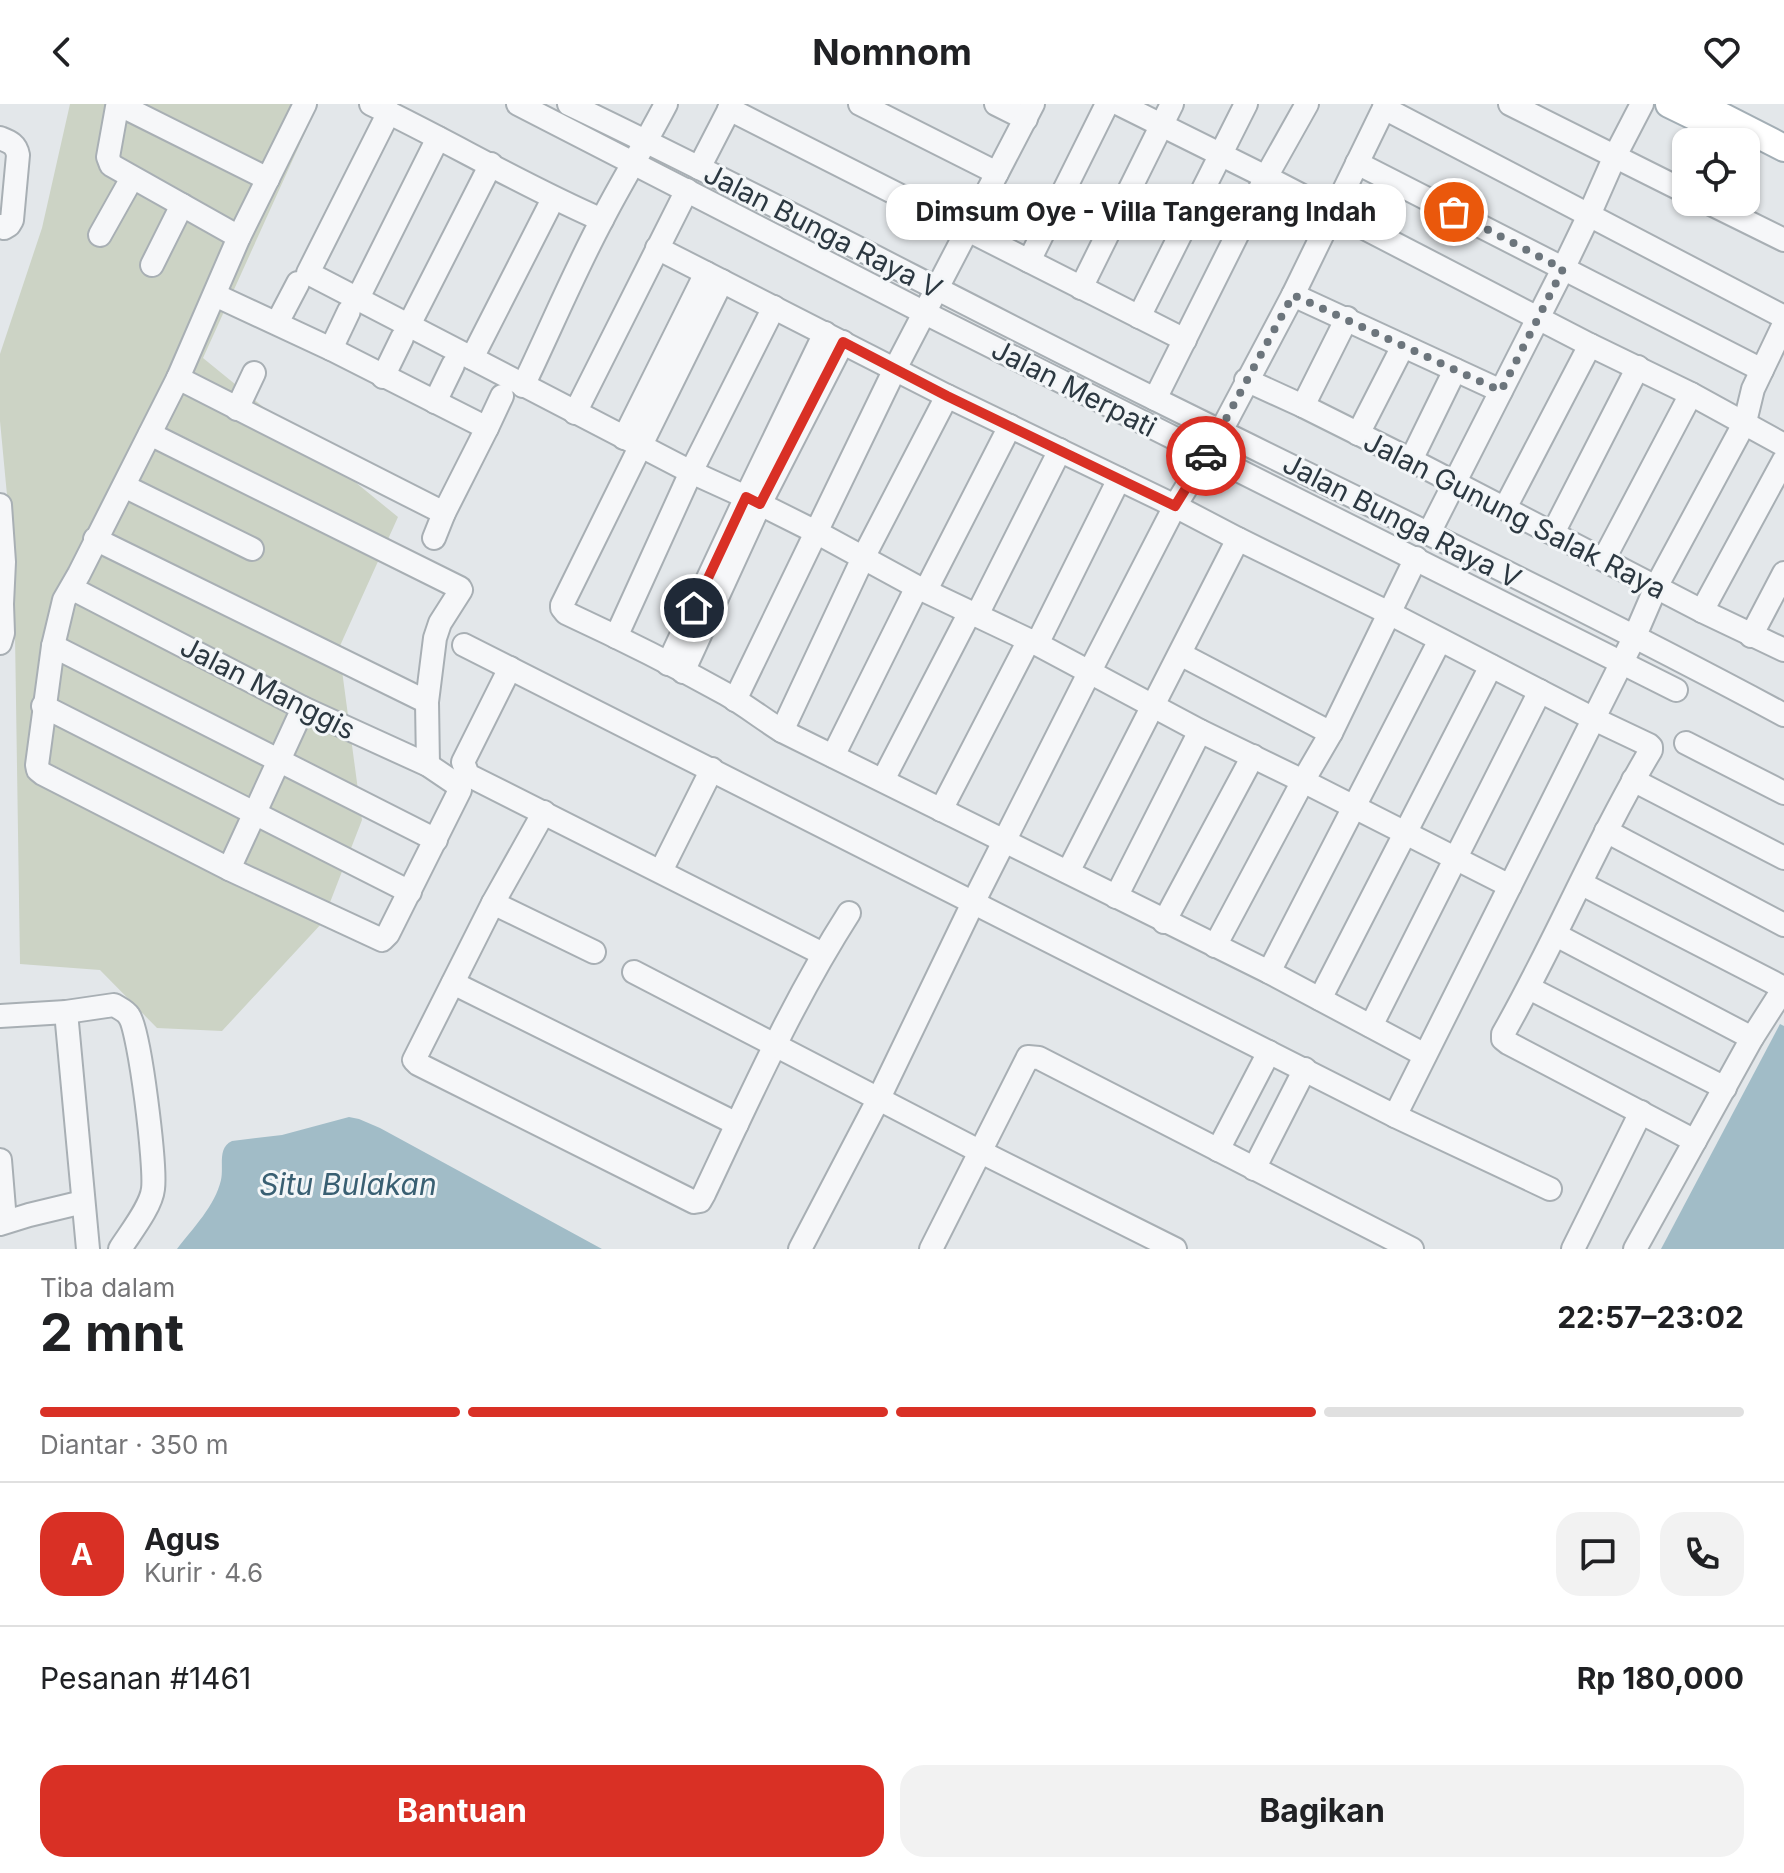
<!DOCTYPE html>
<html lang="id">
<head>
<meta charset="utf-8">
<style>
	:root { --surface:#fff; --page:#f2f2f2; --text:#202124; --muted:#757577; --line:#e0e0e0; --accent:#d93025 }
	body { margin:0; font-family:Inter,sans-serif; background:var(--page); color:var(--text); height:100vh; display:flex; flex-direction:column; font-size:30px; white-space:nowrap }
	* { box-sizing:border-box; margin:0 }
	p { font-size:26px; color:var(--muted) }
	.icon { flex:none; width:44px; height:44px; fill:none; stroke:currentColor; stroke-width:2; stroke-linecap:round; stroke-linejoin:round }
	.map { position:relative; height:1145px; overflow:hidden }
	.side { display:flex; flex-direction:column; background:var(--surface); flex:1 }
	.side>* { flex:none }
	.tools { position:absolute; left:1672px; top:24px; display:grid; gap:16px }
	.tools a { display:grid; place-items:center; width:88px; height:88px; border-radius:16px; background:var(--surface); box-shadow:0 2px 6px #0004; font-size:40px }
	.pin { position:absolute; display:grid; place-items:center; width:68px; height:68px; color:#fff; margin:-34px; border:4px solid #fff; border-radius:50%; box-shadow:0 2px 8px #0007 }
	.courier { position:absolute; display:grid; place-items:center; width:80px; height:80px; margin:-40px; border:6px solid #d93025; border-radius:50%; background:#fff; color:#222; box-shadow:0 2px 10px #0007 }
	.bubble { position:absolute; height:56px; border-radius:24px; background:var(--surface); box-shadow:0 2px 6px #0004; font-size:26px; font-weight:700; line-height:56px; text-align:center }
	.overview em { font-style:normal; font-weight:700 }
	.overview div { display:flex; flex-direction:column-reverse }
	.overview { display:flex; align-items:center; justify-content:space-between; height:136px; padding:0 40px }
	h1 { font-size:52px; font-weight:700; line-height:60px }
	.bar { display:grid; grid-template-columns:repeat(4,1fr); gap:12px 8px; align-content:center; height:96px; padding:0 40px }
	.bar i { height:10px; border-radius:6px; background:var(--line) }
	.bar .current { background:var(--accent) }
	.bar p { grid-column:span 4 }
	.line { display:flex; align-items:center; gap:20px; padding:0 40px; border-top:2px solid var(--line) }
	.line div { flex:1 }
	.round { display:grid; place-items:center; flex:none; width:84px; height:84px; border-radius:24px; background:var(--page) }
	.primary-button { display:flex; gap:16px; margin-top:auto; padding:16px 40px }
	.primary-button a { flex:1; height:92px; border-radius:24px; background:var(--accent); color:#fff; font-size:32px; font-weight:700; line-height:92px; text-align:center }
	.primary-button a+a { background:var(--page); color:var(--text) }
	header { display:flex; justify-content:space-between; align-items:center; height:104px; padding:0 40px; background:var(--surface); font-size:36px; font-weight:700 }
	.map>svg:first-child { display:block }
	.green { fill:#ccd3c5 }
	.water { fill:#a1bcc7 }
	.lines { fill:none; stroke-linecap:round; stroke-linejoin:round }
	.minor-casing { stroke:#a8afb4; stroke-width:26 }
	.major-casing { stroke:#a3aeb5; stroke-width:30 }
	.minor { stroke:#f6f7f9; stroke-width:22 }
	.major { stroke:#fff; stroke-width:26 }
	.done { stroke:#6c757c; stroke-width:8; stroke-dasharray:0 14.4 }
	.route { stroke:#d93025; stroke-width:10 }
	.labels { text-anchor:middle; stroke-width:6; stroke-linejoin:round; paint-order:stroke }
	.street-label { font-size:28px; fill:#2c3841; stroke:#f3f6f8 }
	.water-label { font-size:30px; font-style:italic; fill:#395f72; stroke:#f3f6f8 }
</style>
</head>
<body>
<header><svg class="icon" aria-label="back" viewBox="0 0 24 24"><path d="M15 5l-7 7 7 7"/></svg>Nomnom<svg class="icon" aria-label="heart" viewBox="0 0 24 24"><path d="M12 20l-8-8c-3-5 5-10 8-4 3-6 11-1 8 4z"/></svg></header>
<div class="map">
<svg width="1784" height="1145" viewBox="0 0 1784 1145">
	<rect width="100%" height="100%" fill="#e3e7ea"/>
	<!-- green -->
	<polygon class="green" points="70,0 318,0 203,254 398,413 339,544 362,716 322,819 222,927 157,924 100,866 20,860 14,465 0,317 0,250 42,124"/>
	<!-- water -->
	<g class="water">
		<polygon points="1780,920 1784,922 1784,1145 1661,1145"/>
		<path d="M349,1013L359,1015L380,1024L602,1145H177C193,1124 215,1102 221,1076C224,1062 217,1044 232,1037L282,1031Z"/>
	</g>
	<g class="lines">
		<defs>
			<g id="minor">
				<path d="M371,0C449,37 523,82 602,116"/>
				<polyline points="518,0 925,209 1676,586"/>
				<path d="M569,0C766,94 959,198 1155,295C1365,399 1577,500 1784,611"/>
				<polyline points="860,0 997,69"/>
				<polyline points="996,0 1026,15"/>
				<polyline points="1119,0 1266,73 1590,241 1691,290 1784,341"/>
				<polyline points="1510,0 1686,88"/>
				<polyline points="1384,4 1784,213"/>
				<polyline points="729,5 1185,236"/>
				<polyline points="389,8 308,169 691,368 746,393 816,428 917,483 1037,540 1200,627 1303,677 1510,782"/>
				<path d="M0,34C10,38 16,40 18,51L12,116L9,121L4,124L0,122"/>
				<polyline points="1357,59 1762,266"/>
				<polyline points="699,64 732,0"/>
				<polyline points="1707,98 1784,136"/>
				<polyline points="100,131 132,74"/>
				<polyline points="239,133 111,61 108,53 117,3 120,1 268,75"/>
				<path d="M657,144L947,292L1175,402L1238,435L1389,509L1592,614L1649,641L1651,643V646C1596,738 1556,837 1503,930V935L1508,939L1695,1037"/>
				<polyline points="1029,157 1107,0"/>
				<polyline points="152,161 182,101"/>
				<path d="M722,177L562,501V504L566,509C620,534 674,561 726,590C745,601 763,615 782,627L1269,868L1425,951"/>
				<polyline points="1081,184 1172,0"/>
				<polyline points="215,191 331,245 487,324 444,409 434,434"/>
				<polyline points="1293,191 1501,287"/>
				<polyline points="358,194 438,34"/>
				<polyline points="1139,213 1246,0"/>
				<polyline points="277,219 298,179"/>
				<polyline points="409,221 491,60"/>
				<polyline points="331,245 349,207"/>
				<polyline points="472,254 553,95"/>
				<polyline points="383,273 402,234"/>
				<polyline points="178,274 444,409"/>
				<polyline points="1246,276 1303,302 1411,356 1702,507 1784,546"/>
				<path d="M523,282C550,226 574,168 603,114C623,75 646,39 666,0"/>
				<polyline points="1155,295 1266,73 1307,0"/>
				<polyline points="435,298 453,261"/>
				<polyline points="1303,302 1347,214"/>
				<polyline points="237,305 254,269"/>
				<polyline points="575,309 687,86"/>
				<polyline points="487,324 502,292"/>
				<polyline points="150,330 460,484 461,486 440,519 435,534 427,598 428,661"/>
				<polyline points="1358,330 1403,242"/>
				<polyline points="624,334 706,169"/>
				<polyline points="1411,356 1455,266"/>
				<polyline points="124,382 252,445"/>
				<polyline points="0,401 4,458 2,500"/>
				<polyline points="1505,404 1590,241"/>
				<polyline points="1429,429 1563,165 1589,111 1615,52 1642,0"/>
				<polyline points="1553,429 1638,263"/>
				<polyline points="95,435 427,598"/>
				<polyline points="1604,455 1691,290"/>
				<polyline points="71,484 303,604 428,661 459,682 460,686 388,830 382,836 229,765 43,670 38,666 37,661 53,542 64,496 79,470 178,274 239,133 305,0"/>
				<polyline points="926,486 1010,322"/>
				<polyline points="0,500 2,500 3,529 0,539"/>
				<polyline points="1702,507 1784,356"/>
				<polyline points="977,511 1060,346"/>
				<polyline points="1751,532 1784,469"/>
				<polyline points="616,533 691,368 774,203"/>
				<polyline points="1037,540 1119,375"/>
				<polyline points="464,541 1395,1012 1550,1085"/>
				<polyline points="53,542 436,736"/>
				<polyline points="1180,550 1331,629"/>
				<polyline points="668,560 746,393 825,229"/>
				<polyline points="510,564 463,658 468,671 823,850"/>
				<polyline points="683,568 760,400 843,238"/>
				<polyline points="735,596 895,265 1033,0"/>
				<polyline points="43,602 410,788"/>
				<polyline points="782,627 863,454 947,292"/>
				<polyline points="1686,639 1784,689"/>
				<polyline points="833,652 917,483"/>
				<polyline points="883,676 970,508"/>
				<polyline points="1633,676 1784,754"/>
				<polyline points="941,706 1029,536"/>
				<path d="M544,708L493,799L414,956L418,960L694,1098L700,1097L704,1090C749,995 792,898 849,809"/>
				<polyline points="1606,727 1784,821"/>
				<polyline points="229,765 303,604"/>
				<polyline points="661,767 712,665"/>
				<polyline points="1068,768 1238,435"/>
				<polyline points="1582,780 1784,884"/>
				<polyline points="1116,793 1200,627"/>
				<polyline points="493,799 594,848"/>
				<polyline points="1164,818 1253,652"/>
				<polyline points="1556,831 1752,934"/>
				<polyline points="1215,842 1303,677 1331,629 1416,454"/>
				<polyline points="634,868 979,1047 1175,1145"/>
				<polyline points="1269,868 1440,536"/>
				<polyline points="453,879 737,1020"/>
				<polyline points="1529,884 1725,984"/>
				<polyline points="1320,895 1491,562"/>
				<polyline points="66,908 88,1145"/>
				<path d="M0,912L66,908L114,901C119,904 126,907 129,912C140,927 156,1063 153,1085C151,1103 130,1129 120,1145"/>
				<polyline points="1371,922 1540,587"/>
				<polyline points="1395,1012 1634,534 1656,483 1745,318 1753,285 1784,220"/>
				<polyline points="1218,1046 1269,948"/>
				<polyline points="0,1056 5,1117"/>
				<polyline points="1254,1065 1305,965"/>
				<polyline points="0,1120 29,1111 83,1098"/>
				<polyline points="800,1145 878,996 973,799 1089,569 1175,402 1221,327 1293,191 1386,0"/>
				<polyline points="931,1145 1028,953 1039,954 1412,1145"/>
				<polyline points="1573,1145 1641,1008"/>
				<polyline points="1635,1145 1752,934 1784,884"/>
			</g>
			<g id="major">
				<polyline points="1669,0 1710,20"/>
				<polyline points="1698,0 1784,44"/>
			</g>
		</defs>
		<!-- minor casing -->
		<use href="#minor" class="minor-casing"/>
		<!-- major casing -->
		<use href="#major" class="major-casing"/>
		<!-- minor -->
		<use href="#minor" class="minor"/>
		<!-- major -->
		<use href="#major" class="major"/>
	</g>
	<g class="lines">
		<!-- done -->
		<polyline class="done" points="1206,352 1293,191 1501,287 1563,165 1454,108"/>
		<!-- route -->
		<polyline class="route" points="694,504 746,393 760,400 843,238 947,292 1175,402 1206,352"/>
	</g>
	<g class="labels">
		<!-- street labels -->
		<g class="street-label">
			<text transform="translate(823 127) rotate(27)" y="10">Jalan Bunga Raya V</text>
			<text transform="translate(1074 284) rotate(27)" y="10">Jalan Merpati</text>
			<text transform="translate(1515 411) rotate(27)" y="10">Jalan Gunung Salak Raya</text>
			<text transform="translate(1402 417) rotate(27)" y="10">Jalan Bunga Raya V</text>
			<text transform="translate(268 584) rotate(27)" y="10">Jalan Manggis</text>
		</g>
		<!-- water labels -->
		<g class="water-label">
			<text x="348" y="1091">Situ Bulakan</text>
		</g>
	</g>
</svg>
<div class="tools">
<a><svg class="icon" aria-label="locate" viewBox="0 0 24 24"><circle cx="12" cy="12" r="6"/><path d="M12 2v4M12 18v4M2 12h4M18 12h4"/></svg></a>
</div>
<div class="pin" style="left:1454px;top:108px;background:#ea580c"><svg class="icon" aria-label="bag" viewBox="0 0 24 24"><path d="M5 8h14l-1 12H6zM9 8a3 3 0 0 1 6 0"/></svg></div>
<div class="pin" style="left:694px;top:504px;background:#1f2937"><svg class="icon" aria-label="home" viewBox="0 0 24 24"><path d="M3 11l9-7 9 7M6 9v11h12V9"/></svg></div>
<div class="courier" style="left:1206px;top:352px"><svg class="icon" aria-label="car" viewBox="0 0 24 24"><path d="M5 17H2v-5l4-1 3-4h7l3 4 3 1v5h-3M9 17h6M6 11h13"/><circle cx="7" cy="17" r="2"/><circle cx="17" cy="17" r="2"/></svg></div>
<div class="bubble" style="left:886px;top:80px;width:520px">Dimsum Oye - Villa Tangerang Indah</div>
</div>
<section class="side">
<div class="overview"><div><h1>2 mnt</h1><p>Tiba dalam</p></div><em>22:57–23:02</em></div>
<div class="bar"><i class="current"></i><i class="current"></i><i class="current"></i><i></i><p>Diantar · 350 m</p></div>
<div class="line" style="height:144px"><b class="round" style="background:var(--accent);color:#fff">A</b><div><b>Agus</b><p>Kurir · 4.6</p></div><a class="round"><svg class="icon" aria-label="chat" viewBox="0 0 24 24"><path d="M4 5h16v11H9l-5 4z"/></svg></a><a class="round"><svg class="icon" aria-label="phone" viewBox="0 0 24 24"><path d="M5 4h4l2 5-3 2q2 4 5 5l2-3 5 2v4C11 20 4 13 5 4z"/></svg></a></div>
<div class="line" style="height:104px"><div>Pesanan #1461</div><b>Rp 180,000</b></div>
<div class="primary-button"><a>Bantuan</a><a>Bagikan</a></div>
</section>
</body>
</html>
